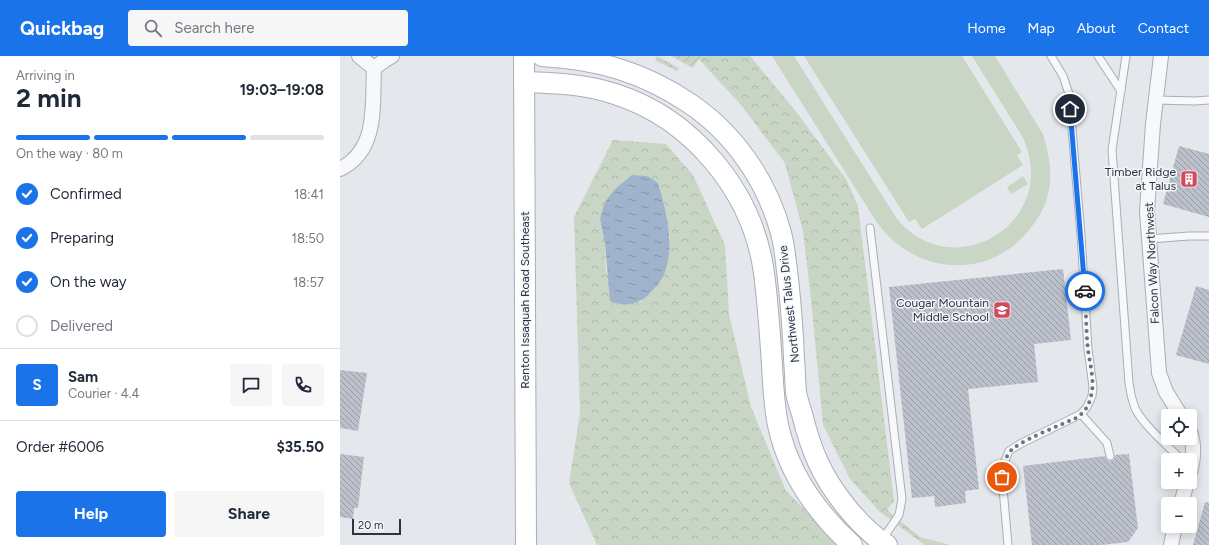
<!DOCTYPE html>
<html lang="en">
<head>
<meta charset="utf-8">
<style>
	:root { --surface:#fff; --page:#f6f6f7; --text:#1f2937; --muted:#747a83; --line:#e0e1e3; --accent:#1a73e8 }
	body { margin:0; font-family:Figtree,sans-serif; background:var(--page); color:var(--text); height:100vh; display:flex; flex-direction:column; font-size:15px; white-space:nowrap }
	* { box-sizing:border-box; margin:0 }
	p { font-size:13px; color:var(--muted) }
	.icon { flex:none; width:22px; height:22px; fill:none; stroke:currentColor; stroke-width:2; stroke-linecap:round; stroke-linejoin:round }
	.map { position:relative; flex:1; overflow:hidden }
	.sheet { display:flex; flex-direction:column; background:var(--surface); width:340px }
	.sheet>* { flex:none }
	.tools { position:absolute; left:821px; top:353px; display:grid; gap:8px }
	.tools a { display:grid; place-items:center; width:36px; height:36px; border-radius:4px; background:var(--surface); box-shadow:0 2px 10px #0003; font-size:20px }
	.scale { position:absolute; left:12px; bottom:10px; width:49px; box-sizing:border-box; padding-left:4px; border:2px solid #2b3445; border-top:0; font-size:11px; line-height:14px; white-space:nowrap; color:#2b3445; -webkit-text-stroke:3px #f4f6f9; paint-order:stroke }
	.pin { position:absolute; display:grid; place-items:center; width:34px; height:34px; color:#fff; margin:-17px; border:2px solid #fff; border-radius:50%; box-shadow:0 1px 4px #0007 }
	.courier { position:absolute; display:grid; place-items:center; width:40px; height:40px; margin:-20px; border:3px solid #1a73e8; border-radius:50%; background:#fff; color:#222; box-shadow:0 1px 5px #0007 }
	.headline em { font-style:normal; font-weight:700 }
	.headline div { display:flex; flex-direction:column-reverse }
	.headline { display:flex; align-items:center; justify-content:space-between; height:68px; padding:0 16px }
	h1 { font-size:26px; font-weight:700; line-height:30px }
	.bar { display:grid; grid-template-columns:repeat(4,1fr); gap:6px 4px; align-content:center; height:48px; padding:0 16px }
	.bar i { height:5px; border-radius:3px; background:var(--line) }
	.bar .on { background:var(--accent) }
	.bar p { grid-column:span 4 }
	.line { display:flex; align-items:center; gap:10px; padding:0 16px; border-top:1px solid var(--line) }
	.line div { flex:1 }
	.round { display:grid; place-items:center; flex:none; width:42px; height:42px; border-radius:4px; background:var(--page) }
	ol { padding:0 16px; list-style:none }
	li { display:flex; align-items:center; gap:12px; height:44px }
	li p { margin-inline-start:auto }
	li .icon { padding:4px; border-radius:50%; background:var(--accent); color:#fff; stroke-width:4 }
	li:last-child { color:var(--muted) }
	li i { width:22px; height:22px; border:2px solid var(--line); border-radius:50% }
	.button { display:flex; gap:8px; margin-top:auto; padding:8px 16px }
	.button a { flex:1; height:46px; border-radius:4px; background:var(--accent); color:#fff; font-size:16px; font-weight:700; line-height:46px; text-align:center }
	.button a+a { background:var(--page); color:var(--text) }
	header { display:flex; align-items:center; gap:24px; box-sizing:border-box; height:56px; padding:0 20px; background:var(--accent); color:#fff }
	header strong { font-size:19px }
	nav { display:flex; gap:22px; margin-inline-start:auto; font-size:14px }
	.search { width:280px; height:36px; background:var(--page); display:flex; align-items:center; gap:10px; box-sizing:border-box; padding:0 14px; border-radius:4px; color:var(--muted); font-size:15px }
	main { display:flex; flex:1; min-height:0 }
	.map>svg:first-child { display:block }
	.grass { fill:url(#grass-dots) }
	.forest { fill:url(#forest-crowns); fill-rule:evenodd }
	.garden { fill:url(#garden-furrows) }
	.pitch { fill:#c9d6c5 }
	.water { fill:url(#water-ripples) }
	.building { fill:url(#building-back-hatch) }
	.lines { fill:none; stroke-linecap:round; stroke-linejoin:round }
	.lane-casing { stroke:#a9aeb7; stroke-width:9 }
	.street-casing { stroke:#a9aeb7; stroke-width:16 }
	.secondary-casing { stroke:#a9aeb7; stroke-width:22 }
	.lane { stroke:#f7f8fa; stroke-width:7 }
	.street { stroke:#f7f8fa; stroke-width:14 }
	.secondary { stroke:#fff; stroke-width:20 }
	.done { stroke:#6c737f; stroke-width:4; stroke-dasharray:0 7.2 }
	.route { stroke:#1a73e8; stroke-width:5 }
	.labels { text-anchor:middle; stroke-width:3; stroke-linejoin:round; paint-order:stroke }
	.poi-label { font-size:12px; fill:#2b3445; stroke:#f4f6f9; text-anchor:end }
	.street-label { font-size:12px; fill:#2b3445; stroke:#f4f6f9 }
</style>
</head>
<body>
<header>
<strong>Quickbag</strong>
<div class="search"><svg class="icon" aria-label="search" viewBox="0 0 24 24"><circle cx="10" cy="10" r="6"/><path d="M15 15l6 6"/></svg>Search here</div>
<nav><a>Home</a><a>Map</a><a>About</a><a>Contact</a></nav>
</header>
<main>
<section class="sheet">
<div class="headline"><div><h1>2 min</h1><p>Arriving in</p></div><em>19:03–19:08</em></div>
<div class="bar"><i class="on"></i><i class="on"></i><i class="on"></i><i></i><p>On the way · 80 m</p></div>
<ol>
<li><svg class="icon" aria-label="check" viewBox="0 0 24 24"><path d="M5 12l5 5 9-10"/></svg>Confirmed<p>18:41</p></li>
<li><svg class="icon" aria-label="check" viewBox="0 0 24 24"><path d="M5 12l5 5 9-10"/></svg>Preparing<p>18:50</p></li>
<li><svg class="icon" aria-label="check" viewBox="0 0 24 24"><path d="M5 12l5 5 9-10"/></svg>On the way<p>18:57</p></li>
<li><i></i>Delivered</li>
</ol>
<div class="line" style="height:72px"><b class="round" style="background:var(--accent);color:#fff">S</b><div><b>Sam</b><p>Courier · 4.4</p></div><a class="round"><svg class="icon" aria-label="chat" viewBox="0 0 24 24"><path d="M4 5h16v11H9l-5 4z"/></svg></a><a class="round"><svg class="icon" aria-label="phone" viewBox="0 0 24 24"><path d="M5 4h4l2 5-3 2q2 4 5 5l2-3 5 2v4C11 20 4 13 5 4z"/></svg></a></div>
<div class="line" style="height:52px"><div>Order #6006</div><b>$35.50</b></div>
<div class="button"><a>Help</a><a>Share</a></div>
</section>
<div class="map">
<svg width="869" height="489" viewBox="0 0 869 489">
	<defs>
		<pattern id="grass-dots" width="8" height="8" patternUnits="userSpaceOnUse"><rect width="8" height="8" fill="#c9d6c5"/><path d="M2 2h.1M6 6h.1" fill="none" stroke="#adb8ab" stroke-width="1.8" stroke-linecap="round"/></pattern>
		<pattern id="forest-crowns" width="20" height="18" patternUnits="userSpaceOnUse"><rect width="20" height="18" fill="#c9d6c5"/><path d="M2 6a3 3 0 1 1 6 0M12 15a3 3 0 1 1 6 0" fill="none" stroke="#adb8ab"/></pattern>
		<pattern id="garden-furrows" width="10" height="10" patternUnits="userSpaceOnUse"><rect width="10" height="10" fill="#c9d6c5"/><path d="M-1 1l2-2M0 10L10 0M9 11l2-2" fill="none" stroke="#adb8ab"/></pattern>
		<pattern id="water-ripples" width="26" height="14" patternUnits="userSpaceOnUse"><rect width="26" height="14" fill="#9fb4cc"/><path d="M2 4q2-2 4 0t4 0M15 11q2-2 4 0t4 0" fill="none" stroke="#8293a7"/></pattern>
		<pattern id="building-back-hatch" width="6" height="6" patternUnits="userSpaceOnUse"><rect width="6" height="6" fill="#bbc0ca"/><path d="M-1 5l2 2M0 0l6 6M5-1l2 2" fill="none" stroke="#989da6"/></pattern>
	</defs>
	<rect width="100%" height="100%" fill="#e4e7ec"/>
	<!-- grass -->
	<polygon class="grass" points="317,0 339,12 337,15 315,4"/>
	<!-- forest -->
	<g class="forest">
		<polygon points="356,0 410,0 454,53 506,123 518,150 554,445 547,454 580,481 610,489 585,489 540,456 510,423 483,369 471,243 463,175 445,107 401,49"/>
		<path d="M273,84L326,88L353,119L385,189L389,258L411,351L446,435L501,489H257L229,427L240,357L234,161ZM318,127L330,180L329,199L302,245L287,248H277L266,214L265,188L260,163Z"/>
	</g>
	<!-- garden -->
	<polygon class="garden" points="331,0 358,0 360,1 353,12"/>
	<!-- pitch -->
	<g class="pitch">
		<path d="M432,0H454L557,163C615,232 723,164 682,80L632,0H655L703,78C709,98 713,118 708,138C705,152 697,165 688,175C647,226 572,218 536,165Z"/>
		<polygon points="464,0 622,0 682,96 677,99 683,109 582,173 575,163 569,166"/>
		<polygon points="683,120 688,128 671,138 667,131"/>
	</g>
	<!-- water -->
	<path class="water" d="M292,119L307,120L318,127C326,156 336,188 324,218C321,226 313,234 307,240C297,249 282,251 270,245L265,188L260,163L265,146L275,133Z"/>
	<!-- building -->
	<g class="building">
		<polygon points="839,90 869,98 869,161 823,148"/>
		<polygon points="723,213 731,284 694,288 698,326 628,333 639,433 625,435 626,447 595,451 594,440 572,442 549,231"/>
		<polygon points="856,230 869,234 869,308 836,299"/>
		<polygon points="0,314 27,317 18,375 0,372"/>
		<polygon points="0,398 24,401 18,452 14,452 13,463 0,461"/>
		<polygon points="789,398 798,472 788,486 761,489 692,489 683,410 765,400 767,404 771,405 774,403 775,399"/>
		<polygon points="865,446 869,447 869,489 853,489"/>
	</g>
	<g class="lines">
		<defs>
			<g id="lane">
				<polyline points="758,0 781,35"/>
				<path d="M786,0L772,94L789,327C790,336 792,344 795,352C802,368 829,391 842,404"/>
				<polyline points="816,44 855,45 869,44"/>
				<polyline points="530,172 562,443 559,459 542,484"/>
				<polyline points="809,183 849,180 869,180"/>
				<polyline points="741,358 767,387 770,400"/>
				<polyline points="668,489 662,421 664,407 669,395 680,388 741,358 747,351 752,340 753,331 748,293 741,179 729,38 723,20 711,0"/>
			</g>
			<g id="street">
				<polyline points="19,0 34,12"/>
				<polyline points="821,0 813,68 807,155 819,317 826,336 841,360"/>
				<path d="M0,113C39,94 32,48 34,12L45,4L52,0"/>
				<path d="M850,376C855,390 854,402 850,416"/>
				<polyline points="841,448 847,426"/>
				<polyline points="831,489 835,470"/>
			</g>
			<g id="secondary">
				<polyline points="184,0 186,489"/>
				<path d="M202,0C257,3 303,16 349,47C394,77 427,125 441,177C445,192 446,208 448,223C451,250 453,276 454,303C455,314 455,325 456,336C457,343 460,351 462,358C466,374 471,391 478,406C491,435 520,472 547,489"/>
				<path d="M184,26C215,27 245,28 275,38C353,63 413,136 424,217C428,247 430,278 432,309C433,329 434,349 438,369C448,416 477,457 512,489"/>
			</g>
		</defs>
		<!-- lane casing -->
		<use href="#lane" class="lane-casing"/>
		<!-- street casing -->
		<use href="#street" class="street-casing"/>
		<!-- secondary casing -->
		<use href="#secondary" class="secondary-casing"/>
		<!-- lane -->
		<use href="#lane" class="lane"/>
		<!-- street -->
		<use href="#street" class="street"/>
		<!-- secondary -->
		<use href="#secondary" class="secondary"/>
	</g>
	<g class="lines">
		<!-- done -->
		<path class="done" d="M662,421C663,412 664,404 669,397C674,387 723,368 736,362C744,357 749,350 751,340C755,326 750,308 748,294C746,275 746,255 745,235"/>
		<!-- route -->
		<polyline class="route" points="730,53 745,235"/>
	</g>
	<!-- icons -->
	<defs>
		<symbol id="building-square" viewBox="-11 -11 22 22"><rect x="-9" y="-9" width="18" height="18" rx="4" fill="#d1495b" stroke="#f4f6f9"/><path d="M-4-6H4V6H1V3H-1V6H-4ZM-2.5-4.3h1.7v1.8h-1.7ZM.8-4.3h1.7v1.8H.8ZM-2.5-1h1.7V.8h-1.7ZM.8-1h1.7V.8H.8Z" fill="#fff"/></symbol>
		<symbol id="school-square" viewBox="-11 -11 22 22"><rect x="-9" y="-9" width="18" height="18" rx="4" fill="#d1495b" stroke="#f4f6f9"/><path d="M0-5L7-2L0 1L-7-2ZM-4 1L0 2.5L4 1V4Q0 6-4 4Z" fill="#fff"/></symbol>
	</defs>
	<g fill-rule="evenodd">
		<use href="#building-square" x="839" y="113" width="20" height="20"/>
		<use href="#school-square" x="652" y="244" width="20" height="20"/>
	</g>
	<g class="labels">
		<!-- poi labels -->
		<g class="poi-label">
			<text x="836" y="120">Timber Ridge<tspan x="836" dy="14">at Talus</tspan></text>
			<text x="649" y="251">Cougar Mountain<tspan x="649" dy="14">Middle School</tspan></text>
		</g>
		<!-- street labels -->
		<g class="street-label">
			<text transform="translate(812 207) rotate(-93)" y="4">Falcon Way Northwest</text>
			<text transform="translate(185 244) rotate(-90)" y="4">Renton Issaquah Road Southeast</text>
			<text transform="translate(449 248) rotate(-96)" y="4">Northwest Talus Drive</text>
		</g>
	</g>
</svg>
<div class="tools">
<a><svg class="icon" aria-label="locate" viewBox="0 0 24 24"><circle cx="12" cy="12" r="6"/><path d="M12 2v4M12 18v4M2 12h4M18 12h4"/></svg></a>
<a>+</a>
<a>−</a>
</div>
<div class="scale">20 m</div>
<div class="pin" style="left:662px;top:421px;background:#ea580c"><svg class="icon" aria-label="bag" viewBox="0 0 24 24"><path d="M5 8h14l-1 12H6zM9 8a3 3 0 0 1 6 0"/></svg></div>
<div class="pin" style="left:730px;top:53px;background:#1f2937"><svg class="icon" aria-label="home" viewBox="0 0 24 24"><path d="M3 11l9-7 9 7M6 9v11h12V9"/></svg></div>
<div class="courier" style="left:745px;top:235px"><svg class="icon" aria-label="car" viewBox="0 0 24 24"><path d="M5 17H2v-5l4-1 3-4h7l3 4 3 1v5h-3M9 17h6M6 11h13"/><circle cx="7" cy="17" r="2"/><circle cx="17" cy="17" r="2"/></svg></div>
</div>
</main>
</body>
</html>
